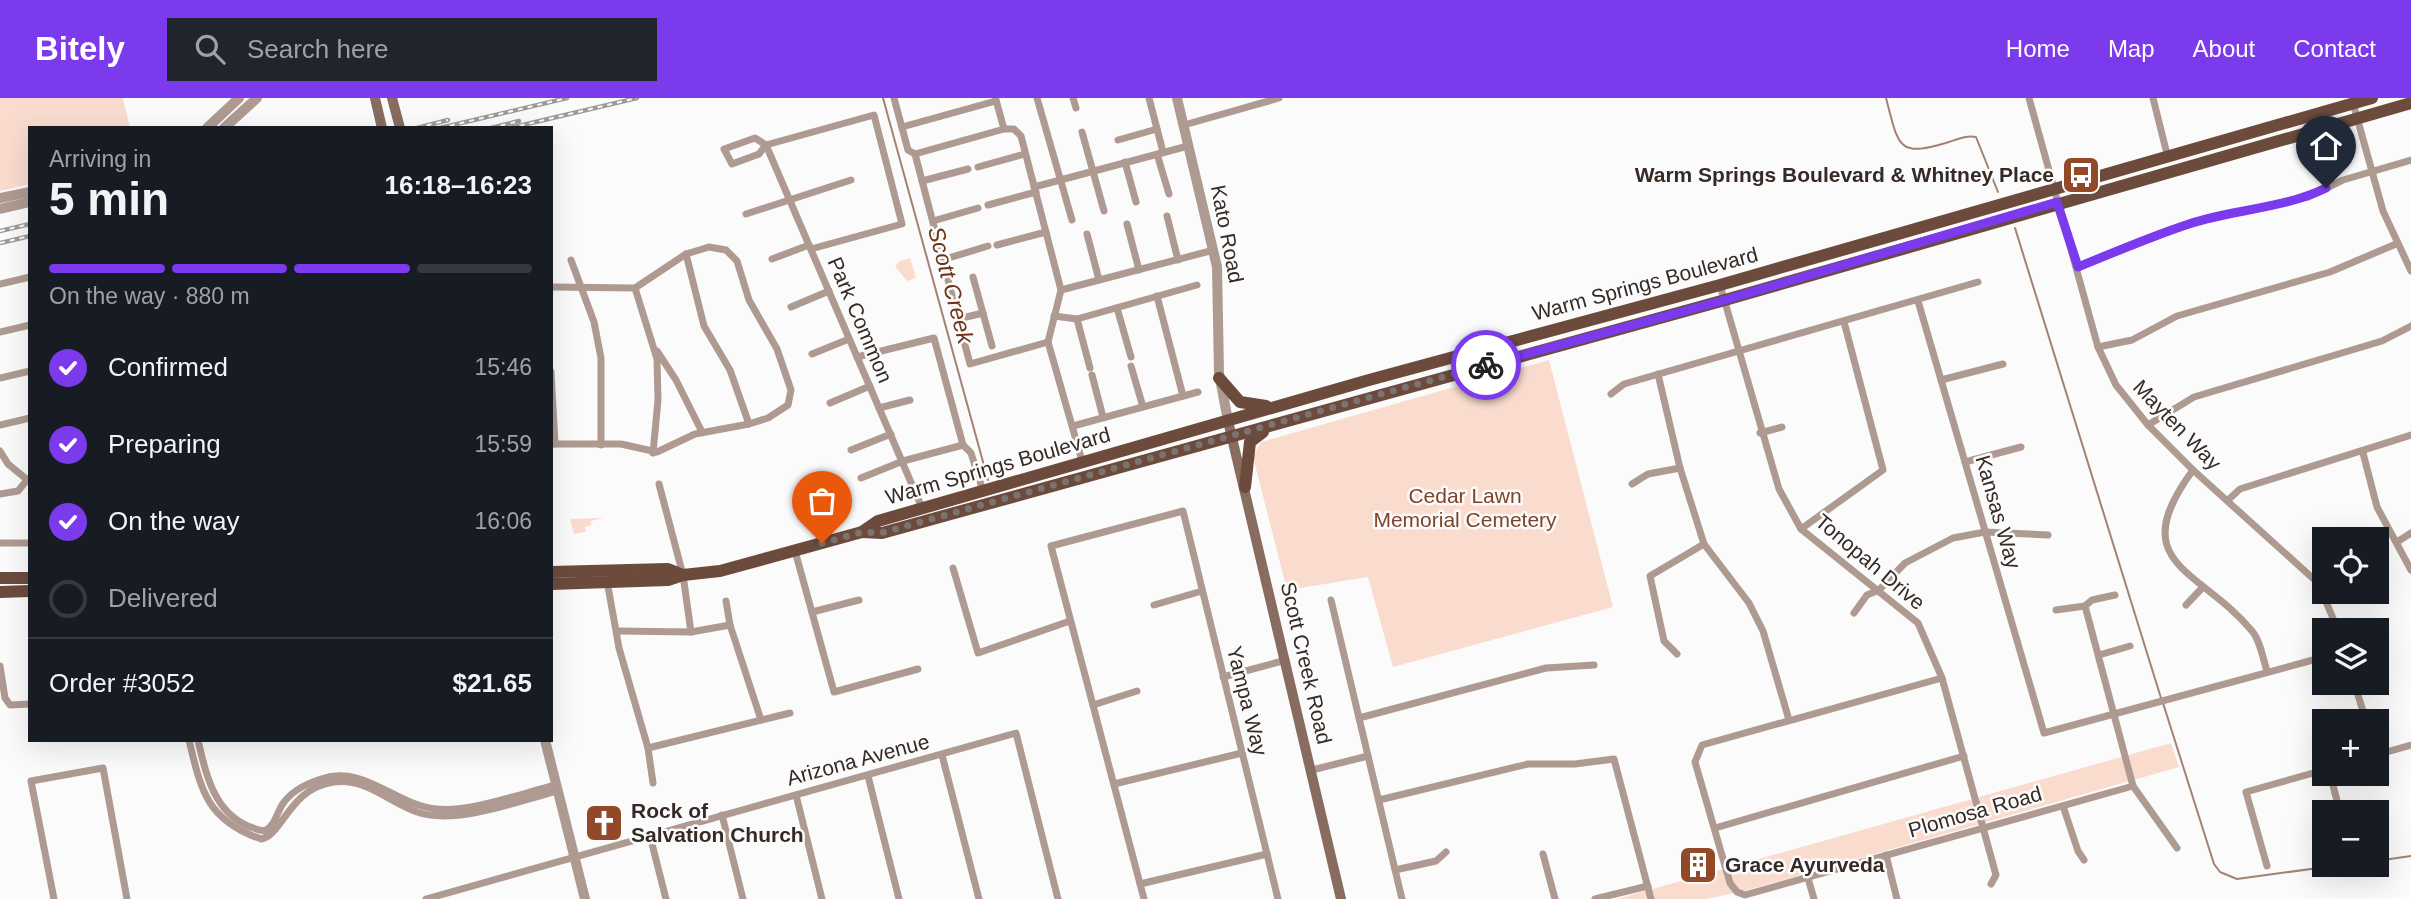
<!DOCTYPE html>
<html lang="en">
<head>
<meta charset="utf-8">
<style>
	:root { --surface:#171b24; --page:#20242c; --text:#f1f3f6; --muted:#9ea1a6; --line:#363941; --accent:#7c3aed }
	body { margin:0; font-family:Helvetica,sans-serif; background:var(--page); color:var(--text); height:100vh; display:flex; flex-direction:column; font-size:26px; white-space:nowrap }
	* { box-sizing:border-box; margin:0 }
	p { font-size:23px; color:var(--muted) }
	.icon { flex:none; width:38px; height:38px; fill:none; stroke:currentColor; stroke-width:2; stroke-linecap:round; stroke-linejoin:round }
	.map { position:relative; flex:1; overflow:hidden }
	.drawer { position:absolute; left:28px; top:28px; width:525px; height:616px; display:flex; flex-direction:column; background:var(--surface); border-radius:0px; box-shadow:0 7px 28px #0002 }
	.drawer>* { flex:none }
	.controls { position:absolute; left:2312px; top:429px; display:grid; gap:14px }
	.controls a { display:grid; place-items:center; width:77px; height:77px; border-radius:0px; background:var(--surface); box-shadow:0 7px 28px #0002; font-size:35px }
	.pin { position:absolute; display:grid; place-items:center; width:60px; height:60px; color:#fff; margin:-72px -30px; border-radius:50% 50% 50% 0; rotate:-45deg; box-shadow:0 0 7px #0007 }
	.pin .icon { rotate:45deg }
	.courier { position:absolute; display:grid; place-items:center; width:70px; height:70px; margin:-35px; border:5px solid #7c3aed; border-radius:50%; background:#fff; color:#222; box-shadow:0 2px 9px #0007 }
	.head em { font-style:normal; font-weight:600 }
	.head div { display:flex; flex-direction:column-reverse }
	.head { display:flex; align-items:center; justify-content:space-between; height:119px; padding:0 21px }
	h1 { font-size:46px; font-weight:600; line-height:52px }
	.bar { display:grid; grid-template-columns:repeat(4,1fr); gap:10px 7px; align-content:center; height:84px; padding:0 21px }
	.bar i { height:9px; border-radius:5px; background:var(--line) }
	.bar .current { background:var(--accent) }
	.bar p { grid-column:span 4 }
	.line { display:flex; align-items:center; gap:18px; padding:0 21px; border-top:2px solid var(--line) }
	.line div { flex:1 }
	ol { padding:0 21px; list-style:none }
	li { display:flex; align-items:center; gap:21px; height:77px }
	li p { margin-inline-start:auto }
	li .icon { padding:7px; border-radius:50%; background:var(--accent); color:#fff; stroke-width:4 }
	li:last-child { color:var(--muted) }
	li i { width:38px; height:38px; border:4px solid var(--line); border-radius:50% }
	header { display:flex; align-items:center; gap:42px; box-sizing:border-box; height:98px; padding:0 35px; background:var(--accent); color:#fff }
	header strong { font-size:33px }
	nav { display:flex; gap:38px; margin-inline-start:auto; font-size:24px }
	.search { width:490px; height:63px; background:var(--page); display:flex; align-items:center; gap:18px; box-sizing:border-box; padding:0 24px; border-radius:0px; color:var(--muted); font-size:26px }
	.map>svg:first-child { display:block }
	.green { fill:#fadccf }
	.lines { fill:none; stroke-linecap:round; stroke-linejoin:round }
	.stream { stroke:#a48272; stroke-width:2 }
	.minor { stroke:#ae9a91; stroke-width:7 }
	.tertiary { stroke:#ae9a91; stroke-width:10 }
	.secondary { stroke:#886c5f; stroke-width:10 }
	.primary { stroke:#6c4b3d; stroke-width:12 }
	.rail-casing { stroke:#9f9a97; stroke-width:4.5 }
	.rail { stroke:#fbfbfb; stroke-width:2; stroke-dasharray:5; stroke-linecap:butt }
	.done { stroke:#7a7370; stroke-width:7; stroke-dasharray:0 12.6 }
	.route { stroke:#7c3aed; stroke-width:9 }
	.labels { text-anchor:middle; stroke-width:5; stroke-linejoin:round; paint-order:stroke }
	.poi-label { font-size:21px; font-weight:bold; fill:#352a25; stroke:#fbfbfb; text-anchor:start }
	.street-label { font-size:21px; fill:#352a25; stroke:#fbfbfb }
	.park-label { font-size:21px; fill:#7e4429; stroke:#fbfbfb }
	.water-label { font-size:23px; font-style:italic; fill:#6c3318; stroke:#fbfbfb }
</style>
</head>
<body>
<header>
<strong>Bitely</strong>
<div class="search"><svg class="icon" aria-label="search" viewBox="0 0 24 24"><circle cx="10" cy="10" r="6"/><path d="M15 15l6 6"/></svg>Search here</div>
<nav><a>Home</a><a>Map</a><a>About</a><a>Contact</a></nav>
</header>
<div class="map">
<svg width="2411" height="801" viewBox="0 0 2411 801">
	<rect width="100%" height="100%" fill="#fbfbfb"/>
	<!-- green -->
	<g class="green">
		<polygon points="0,0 123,0 130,30 30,30 30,86 0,93"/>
		<polygon points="910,160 916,180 907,183 895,168 900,163"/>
		<polygon points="1549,262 1613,509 1393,569 1368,479 1287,492 1253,359 1261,344"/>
		<polygon points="604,420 591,423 592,427 585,429 586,434 574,436 570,421"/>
		<polygon points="2171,645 2179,669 1748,792 1707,801 1617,801"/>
	</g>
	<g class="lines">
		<!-- stream -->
		<g class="stream">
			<polyline points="883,0 988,382"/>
			<path d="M1886,0C1899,49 1897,60 1949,44C1958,41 1967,37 1976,39L1998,94"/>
			<polyline points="2015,130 2161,600"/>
			<polyline points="2163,605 2214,766 2220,774 2237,781 2348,766"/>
			<polyline points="2376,763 2411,758"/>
		</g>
		<!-- minor -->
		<g class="minor">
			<polyline points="894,0 908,52 915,56 970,266 1048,244"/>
			<polyline points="1037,0 1072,122"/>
			<polyline points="1073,0 1076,10"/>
			<polyline points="1149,0 1163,54"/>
			<polyline points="2029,0 2098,249 2116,287 2148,327 2193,372 2318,485 2338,532"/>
			<polyline points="2153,0 2168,60"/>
			<polyline points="996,2 1004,31"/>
			<polyline points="2353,5 2383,113 2411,173"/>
			<polyline points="1184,27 1279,0"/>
			<polyline points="902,29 996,3"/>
			<polyline points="1082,34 1104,113"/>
			<polygon points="755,40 766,47 759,56 732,66 724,51"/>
			<polyline points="1118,42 1157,31"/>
			<polyline points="766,47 922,410"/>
			<polyline points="766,47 874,17 902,126 811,151"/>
			<polyline points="915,56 1004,31 1014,31 1021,38 1061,192 1048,244 1082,363"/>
			<polyline points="1157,56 1169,96"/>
			<polyline points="1125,64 1136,104"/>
			<polyline points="978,69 1025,56"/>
			<polyline points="922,83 968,71"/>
			<polyline points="1034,89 1188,48"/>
			<polyline points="988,107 1036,94"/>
			<polyline points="746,116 851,82"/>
			<polyline points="1167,118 1178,162"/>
			<polyline points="933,123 978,110"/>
			<polyline points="1127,126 1139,172"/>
			<polyline points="1087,136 1099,182"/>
			<polyline points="997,147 1046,134"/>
			<polyline points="686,156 704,228 730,272 749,326"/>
			<polyline points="772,161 809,147"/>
			<polyline points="571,162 594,224 601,260 601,347"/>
			<polyline points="942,162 988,148"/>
			<polyline points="2078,169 2191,125 2308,99 2343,82 2411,62"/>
			<polyline points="973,179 992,248"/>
			<polyline points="0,186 30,179"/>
			<polyline points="1720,187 1779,391 1801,431 1918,525 1942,580 1996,777 1991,786"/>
			<polyline points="551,189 635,190 686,156 709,149 726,152 737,163 749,202 777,251 791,292 788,307 768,320 749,326 695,336 657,354 621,346 551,346"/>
			<polyline points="635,190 657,261 658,302 653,355"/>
			<polyline points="1061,192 1214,152"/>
			<polyline points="1157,198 1183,298"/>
			<polyline points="1918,203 2044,635 2324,559"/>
			<polyline points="791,209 829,193"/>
			<polyline points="1117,210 1131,259"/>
			<polyline points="1054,218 1077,221 1197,187"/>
			<polyline points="958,221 983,215"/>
			<polyline points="1077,221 1090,270"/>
			<polyline points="0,234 30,227"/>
			<polyline points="2098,249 2132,242 2177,218 2330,174 2396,146"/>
			<polyline points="657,253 676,282 702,334"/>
			<polyline points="812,256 849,241"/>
			<polyline points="857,259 934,240 963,347 971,355 983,393"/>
			<polyline points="1131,268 1143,309"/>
			<polyline points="551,274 555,346"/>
			<polyline points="1658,276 1680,370 1704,446 1749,505 1763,533 1789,622"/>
			<polyline points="1092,277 1103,319"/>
			<polyline points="0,280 30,273"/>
			<polyline points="1941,282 2003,266"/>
			<polyline points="1611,296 1624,286 1978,184"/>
			<polyline points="830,305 870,288"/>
			<polyline points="879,310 910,302"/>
			<polyline points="0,327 30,320"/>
			<polyline points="2148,327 2194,299 2382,243 2411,228"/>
			<polyline points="1073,328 1198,294"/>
			<polyline points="1760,335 1782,329"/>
			<polyline points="851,352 891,336"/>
			<polyline points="0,353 8,366 30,384"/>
			<polyline points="2363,355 2377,409 2411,472"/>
			<polyline points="1965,364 2021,349"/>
			<path d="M2193,372C2123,467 2200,470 2252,533C2260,542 2263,561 2267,573"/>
			<polyline points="861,380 903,363 963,347"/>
			<polyline points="659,386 683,477 691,534"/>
			<polyline points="1632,386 1648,376 1680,370"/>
			<polyline points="0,396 18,393 27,382"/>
			<polyline points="2228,402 2240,391 2411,337"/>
			<polyline points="1801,431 1883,372 1844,224"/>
			<polyline points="2397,444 2411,435"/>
			<polyline points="0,445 30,445"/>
			<polyline points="795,453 834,594 918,571"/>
			<polyline points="953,470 978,555 1070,523"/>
			<polyline points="607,483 619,550 648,650 653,685"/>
			<polyline points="1331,502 1402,801"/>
			<polyline points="726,503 730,527 761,622"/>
			<polyline points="1154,507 1202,493"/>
			<polyline points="2186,507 2203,489"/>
			<polyline points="2085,508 2133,688 2177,750"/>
			<polyline points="2056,512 2085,508 2092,502 2115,497"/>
			<polyline points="812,514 859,502"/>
			<polyline points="1854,515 1867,497 1879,492 1905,465 1953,440 1985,434 2048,437"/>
			<polyline points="618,533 691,534 730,527"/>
			<polyline points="1677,556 1664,543 1650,478 1704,446"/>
			<polyline points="2099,557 2130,548"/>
			<polyline points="0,568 5,600 10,607 30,606"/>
			<polyline points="1223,579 1286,562"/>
			<polyline points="1942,580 1702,647 1695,664 1730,785 1737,794 1745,797 2133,688"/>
			<polyline points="2354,584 2366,623"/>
			<polyline points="1093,607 1137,593"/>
			<polyline points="1359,620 1546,570 1594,567"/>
			<path d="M189,642C201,693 207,722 261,741C283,737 289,690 334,684C366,679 391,706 420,715C458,726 519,703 557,693"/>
			<path d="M198,642C207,682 217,725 265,733C275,727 276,717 282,707C291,693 305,686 321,681C364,666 395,707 436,711C470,715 522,695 556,687"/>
			<polyline points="648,650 790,615"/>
			<polyline points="942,657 979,801"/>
			<polyline points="2376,657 2411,647"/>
			<polyline points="1312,672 1368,658"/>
			<polyline points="2330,676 2340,714"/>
			<polyline points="868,678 899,801"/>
			<polyline points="1114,686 1242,655"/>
			<polyline points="796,697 822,801"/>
			<polyline points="1379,702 1528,666 1575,666 1614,661 1651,801"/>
			<polyline points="2063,708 2078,753 2084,762"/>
			<polyline points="722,717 743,801"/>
			<polyline points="1715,730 1964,658"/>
			<polyline points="650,738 666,801"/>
			<polyline points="1543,756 1555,801"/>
			<polyline points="1886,757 1897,801"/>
			<polyline points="2267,768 2246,694 2324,672"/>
			<polyline points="1395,772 1436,763 1446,754"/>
			<polyline points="1808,780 1814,801"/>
			<polyline points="1140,786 1267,756"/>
			<polyline points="54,801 31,683 103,670 127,801"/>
			<polyline points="426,801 1016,635 1058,801"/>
			<polyline points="1144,801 1051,448 1183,413 1278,801"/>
			<polyline points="1595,801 1648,788"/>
		</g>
		<!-- tertiary -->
		<g class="tertiary">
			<polyline points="1177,0 1217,169 1219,275 1228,323"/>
			<polyline points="207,30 239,0"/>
			<polyline points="224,30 257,0"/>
			<polyline points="0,100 30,94"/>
			<polyline points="0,111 30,104"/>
			<polyline points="545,642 585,801"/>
		</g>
		<!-- secondary -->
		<g class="secondary">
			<polyline points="375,0 382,30"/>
			<polyline points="392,0 400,30"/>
			<polyline points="1228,323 1341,801"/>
		</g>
		<!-- primary -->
		<g class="primary">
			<polyline points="1219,280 1240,304 1266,308"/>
			<polyline points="1245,389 1250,344 1263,334"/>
			<polyline points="862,434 882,435 1725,202 2411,5"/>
			<polyline points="551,474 668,471 683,477"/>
			<polyline points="0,480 30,480"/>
			<polyline points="551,486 668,482 683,477 720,473 862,434 878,423 1369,282 1720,187 2372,0"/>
			<polyline points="0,494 30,493"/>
		</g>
		<defs>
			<g id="rail">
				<polyline points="417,30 448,22"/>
				<polyline points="440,30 567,0"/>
				<polyline points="491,30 519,23"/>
				<polyline points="510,30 637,0"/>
				<polyline points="0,133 30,126"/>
				<polyline points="0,145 30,138"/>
			</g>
		</defs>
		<!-- rail casing -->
		<use href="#rail" class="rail-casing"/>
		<!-- rail -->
		<use href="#rail" class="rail"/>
	</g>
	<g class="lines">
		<!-- done -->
		<polyline class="done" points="822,445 862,434 881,435 1486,267"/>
		<!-- route -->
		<path class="route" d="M1486,267L1725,202L2057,104L2078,169C2115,154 2152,138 2189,126C2234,111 2283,111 2326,90"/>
	</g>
	<!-- icons -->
	<defs>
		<symbol id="bus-square" viewBox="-11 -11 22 22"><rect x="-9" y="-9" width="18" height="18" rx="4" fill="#914927" stroke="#fbfbfb"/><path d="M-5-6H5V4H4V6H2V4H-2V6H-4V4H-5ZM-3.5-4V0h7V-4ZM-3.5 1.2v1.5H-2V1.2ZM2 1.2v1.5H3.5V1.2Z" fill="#fff"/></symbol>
		<symbol id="church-square" viewBox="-11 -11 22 22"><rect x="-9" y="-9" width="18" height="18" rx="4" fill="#914927" stroke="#fbfbfb"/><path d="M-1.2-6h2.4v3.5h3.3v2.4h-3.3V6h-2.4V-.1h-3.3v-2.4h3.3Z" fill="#fff"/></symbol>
		<symbol id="building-square" viewBox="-11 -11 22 22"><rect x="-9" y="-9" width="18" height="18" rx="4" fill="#914927" stroke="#fbfbfb"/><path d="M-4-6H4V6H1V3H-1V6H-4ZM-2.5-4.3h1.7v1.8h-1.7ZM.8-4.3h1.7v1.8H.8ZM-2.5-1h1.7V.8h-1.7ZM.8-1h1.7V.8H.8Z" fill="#fff"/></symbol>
	</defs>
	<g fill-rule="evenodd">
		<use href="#bus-square" x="2059" y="55" width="44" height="44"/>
		<use href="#church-square" x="582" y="703" width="44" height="44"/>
		<use href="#building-square" x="1676" y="745" width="44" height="44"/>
	</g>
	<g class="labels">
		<!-- poi labels -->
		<g class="poi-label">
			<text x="2054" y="84" text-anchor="end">Warm Springs Boulevard &amp; Whitney Place</text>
			<text x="631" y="720">Rock of<tspan x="631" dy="24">Salvation Church</tspan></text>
			<text x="1725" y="774">Grace Ayurveda</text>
		</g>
		<!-- street labels -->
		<g class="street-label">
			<text transform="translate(1227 136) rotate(79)" y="7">Kato Road</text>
			<text transform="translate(1645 186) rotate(-15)" y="7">Warm Springs Boulevard</text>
			<text transform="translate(860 222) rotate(67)" y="7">Park Common</text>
			<text transform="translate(2177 327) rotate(46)" y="7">Mayten Way</text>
			<text transform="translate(998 368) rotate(-16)" y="7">Warm Springs Boulevard</text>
			<text transform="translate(1998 414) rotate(74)" y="7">Kansas Way</text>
			<text transform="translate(1870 464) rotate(40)" y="7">Tonopah Drive</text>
			<text transform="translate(1306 565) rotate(77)" y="7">Scott Creek Road</text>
			<text transform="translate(1247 603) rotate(76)" y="7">Yampa Way</text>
			<text transform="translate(858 662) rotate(-15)" y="7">Arizona Avenue</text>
			<text transform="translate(1975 714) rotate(-16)" y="7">Plomosa Road</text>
		</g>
		<!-- park labels -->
		<g class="park-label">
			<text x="1465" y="405">Cedar Lawn<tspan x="1465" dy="24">Memorial Cemetery</tspan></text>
		</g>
		<!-- water labels -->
		<g class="water-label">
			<text transform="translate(951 187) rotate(75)" y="8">Scott Creek</text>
		</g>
	</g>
</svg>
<div class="controls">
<a><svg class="icon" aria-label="locate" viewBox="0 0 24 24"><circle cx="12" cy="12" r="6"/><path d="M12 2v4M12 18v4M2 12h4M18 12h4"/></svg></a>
<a><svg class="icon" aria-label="layers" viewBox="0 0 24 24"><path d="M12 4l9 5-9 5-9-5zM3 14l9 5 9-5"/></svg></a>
<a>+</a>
<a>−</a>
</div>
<div class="pin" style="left:822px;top:445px;background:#ea580c"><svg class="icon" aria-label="bag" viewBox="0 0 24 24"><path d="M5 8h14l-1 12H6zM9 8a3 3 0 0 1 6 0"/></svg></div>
<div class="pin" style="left:2326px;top:90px;background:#1f2937"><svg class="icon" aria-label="home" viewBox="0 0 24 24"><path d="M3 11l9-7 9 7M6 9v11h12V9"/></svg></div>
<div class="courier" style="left:1486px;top:267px"><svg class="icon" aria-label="bike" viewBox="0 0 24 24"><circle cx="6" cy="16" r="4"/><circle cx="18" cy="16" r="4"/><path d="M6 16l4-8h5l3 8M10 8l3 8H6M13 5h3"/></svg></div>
<section class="drawer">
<div class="head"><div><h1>5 min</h1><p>Arriving in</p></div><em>16:18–16:23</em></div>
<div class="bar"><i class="current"></i><i class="current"></i><i class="current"></i><i></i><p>On the way · 880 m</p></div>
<ol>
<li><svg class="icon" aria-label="check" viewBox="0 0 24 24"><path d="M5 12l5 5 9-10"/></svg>Confirmed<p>15:46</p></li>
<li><svg class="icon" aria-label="check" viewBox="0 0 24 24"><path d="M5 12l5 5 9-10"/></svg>Preparing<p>15:59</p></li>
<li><svg class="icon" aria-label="check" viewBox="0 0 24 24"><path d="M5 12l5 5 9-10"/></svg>On the way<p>16:06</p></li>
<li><i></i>Delivered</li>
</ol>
<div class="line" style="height:91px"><div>Order #3052</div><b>$21.65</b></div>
</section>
</div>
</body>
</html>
